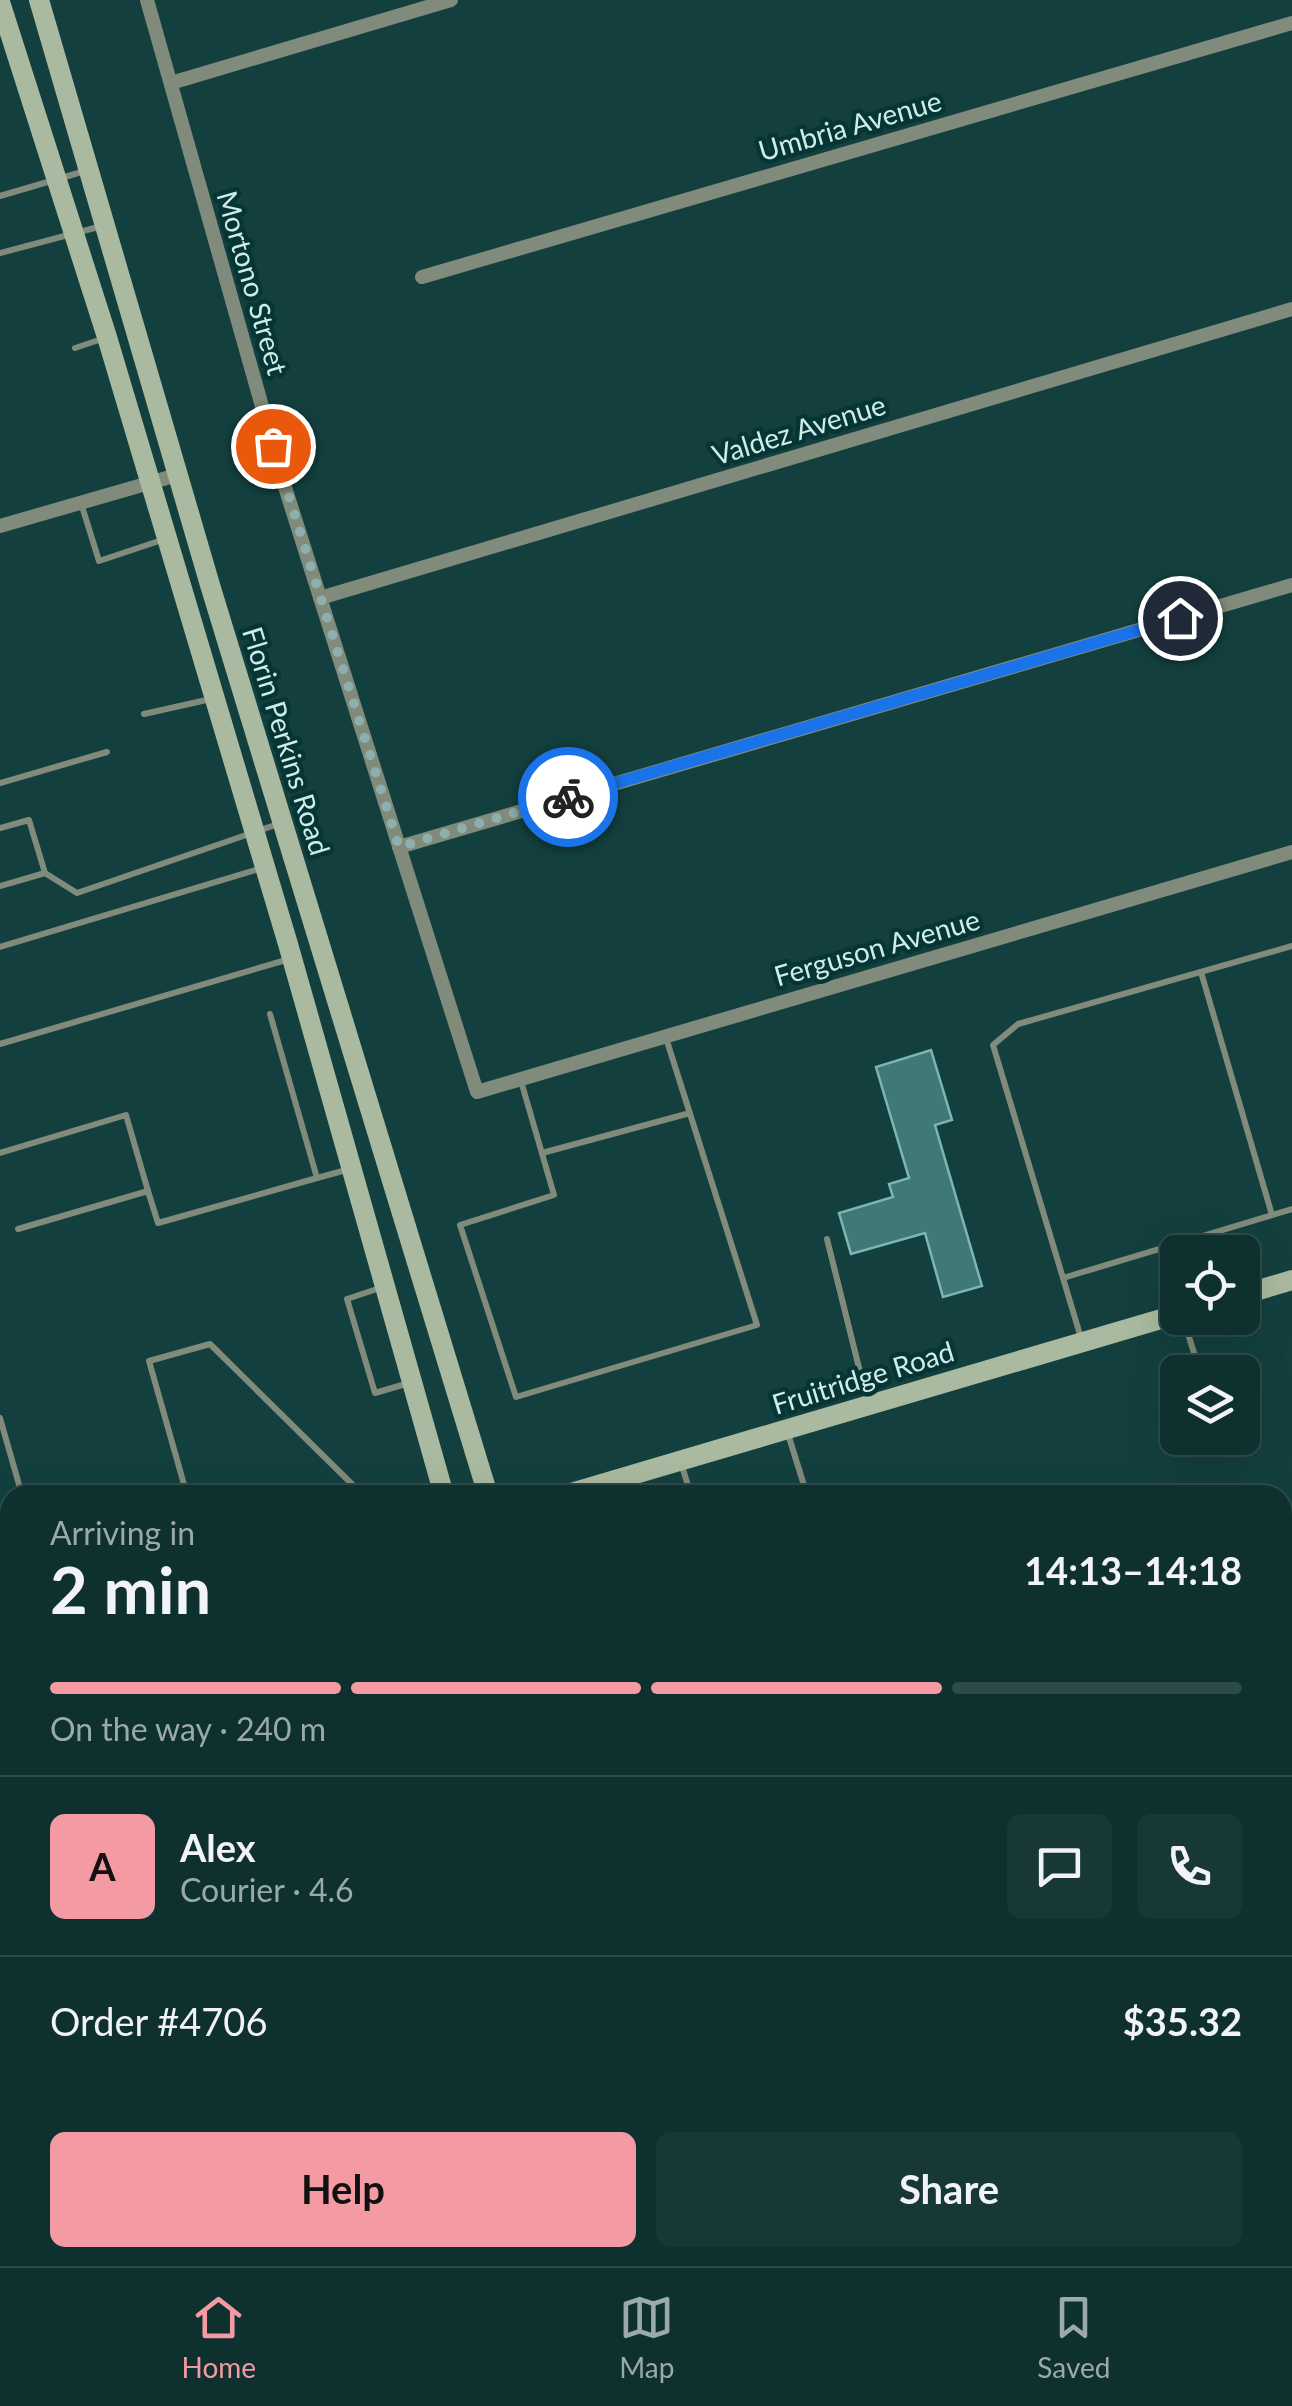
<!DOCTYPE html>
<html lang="en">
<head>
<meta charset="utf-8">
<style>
	:root { --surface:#0e302f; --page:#173837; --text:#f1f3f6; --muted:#9ba9aa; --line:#2e4b4b; --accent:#f49aa3 }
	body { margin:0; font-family:Lato,sans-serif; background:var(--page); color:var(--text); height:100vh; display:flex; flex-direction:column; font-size:38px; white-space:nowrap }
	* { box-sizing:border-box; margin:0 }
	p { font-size:32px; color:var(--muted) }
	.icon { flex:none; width:55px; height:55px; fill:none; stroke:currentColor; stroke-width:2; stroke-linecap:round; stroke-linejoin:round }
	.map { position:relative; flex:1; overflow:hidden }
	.details { position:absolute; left:0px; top:1485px; width:1292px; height:782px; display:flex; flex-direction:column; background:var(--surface); border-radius:30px 30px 0 0; box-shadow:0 10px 40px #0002,0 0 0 2px var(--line) }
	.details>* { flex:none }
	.controls { position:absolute; left:1160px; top:1235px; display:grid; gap:20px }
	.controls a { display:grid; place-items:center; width:100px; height:100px; border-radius:15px; background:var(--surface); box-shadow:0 10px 40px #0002,0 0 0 2px var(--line); font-size:50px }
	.pin { position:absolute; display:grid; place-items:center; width:85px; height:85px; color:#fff; margin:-42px; border:5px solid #fff; border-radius:50%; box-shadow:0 2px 10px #0007 }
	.courier { position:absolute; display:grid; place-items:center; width:100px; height:100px; margin:-50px; border:8px solid #1a73e8; border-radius:50%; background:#fff; color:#222; box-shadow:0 2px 12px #0007 }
	.summary em { font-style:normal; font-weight:700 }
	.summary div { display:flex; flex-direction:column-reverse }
	.summary { display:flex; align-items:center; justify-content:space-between; height:170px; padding:0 50px }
	h1 { font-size:65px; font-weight:700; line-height:75px }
	.bar { display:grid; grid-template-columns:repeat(4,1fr); gap:15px 10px; align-content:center; height:120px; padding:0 50px }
	.bar i { height:12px; border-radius:8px; background:var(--line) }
	.bar .selected { background:var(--accent) }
	.bar p { grid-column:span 4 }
	.line { display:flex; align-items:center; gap:25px; padding:0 50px; border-top:2px solid var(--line) }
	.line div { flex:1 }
	.round { display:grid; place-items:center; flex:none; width:105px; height:105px; border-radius:15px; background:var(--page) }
	.button { display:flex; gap:20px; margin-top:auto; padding:20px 50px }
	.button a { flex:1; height:115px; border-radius:15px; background:var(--accent); color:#111; font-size:40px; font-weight:700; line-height:115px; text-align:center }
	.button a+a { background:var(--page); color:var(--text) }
	.menu { display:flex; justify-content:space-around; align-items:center; height:140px; border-top:2px solid var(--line); background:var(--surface); font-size:28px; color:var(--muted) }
	.menu a { display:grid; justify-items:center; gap:5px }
	.menu .selected { color:var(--accent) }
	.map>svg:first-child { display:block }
	.building { fill:#3f7876; stroke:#7cb6b4; stroke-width:2.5 }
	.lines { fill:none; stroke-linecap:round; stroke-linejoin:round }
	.lane { stroke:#818b7b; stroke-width:6 }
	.street { stroke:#818b7b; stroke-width:14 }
	.secondary { stroke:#aabaa0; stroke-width:20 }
	.done { stroke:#8dafae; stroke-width:10; stroke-dasharray:0 18 }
	.route { stroke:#1a73e8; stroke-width:12 }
	.labels { text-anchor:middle; stroke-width:9; stroke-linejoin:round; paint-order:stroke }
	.street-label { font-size:28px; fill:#cfebea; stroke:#053534 }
</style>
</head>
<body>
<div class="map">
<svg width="1292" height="2266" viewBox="0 0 1292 2266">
	<rect width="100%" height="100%" fill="#13403f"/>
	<!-- building -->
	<polygon class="building" points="931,1050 952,1120 935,1125 982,1286 943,1297 925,1233 851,1254 839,1213 893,1197 889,1184 909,1178 876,1067"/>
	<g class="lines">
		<!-- lane -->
		<g class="lane">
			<polyline points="0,196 85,171"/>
			<polyline points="0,253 102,226"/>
			<polyline points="75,348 105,338"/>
			<polyline points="81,503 99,561 162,540"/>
			<polyline points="144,714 211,699"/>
			<polyline points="0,783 107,752"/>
			<polyline points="0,828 29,820 45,873 0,886"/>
			<polyline points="45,873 77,893 281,823"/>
			<polyline points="0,947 262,868"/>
			<polyline points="1201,972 1272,1215"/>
			<polyline points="270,1014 317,1178 350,1169"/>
			<polyline points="0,1044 286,960"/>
			<polyline points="521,1081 554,1195 460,1225 516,1397 757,1325 666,1038"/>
			<polyline points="0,1153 126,1115 148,1191"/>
			<polyline points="542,1153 690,1113"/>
			<polyline points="18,1229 148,1191 158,1223 317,1178"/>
			<polyline points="827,1239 868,1404"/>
			<polyline points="1063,1278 1292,1209"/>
			<polyline points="380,1288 347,1299 375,1393 409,1383"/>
			<polyline points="1183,1318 1200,1372"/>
			<polyline points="1081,1338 993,1045 1018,1024 1292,946"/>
			<polyline points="0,1418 22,1495"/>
			<polyline points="788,1434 807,1495"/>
			<polyline points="681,1463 691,1495"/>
			<polyline points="1015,1488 1017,1495"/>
			<polyline points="187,1495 149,1361 210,1344 363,1495"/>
			<polyline points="1282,1977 1292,1997"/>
			<polyline points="0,2088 10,2085"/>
			<polyline points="1201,2258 1206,2266"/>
		</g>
		<!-- street -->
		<g class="street">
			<polyline points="147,0 284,484 477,1092 1292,852"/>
			<polyline points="171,83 451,0"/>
			<polyline points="422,277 1292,23"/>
			<polyline points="0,526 177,475"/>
			<polyline points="320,598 1292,309"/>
			<polyline points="399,847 1292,585"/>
			<polyline points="705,2266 734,2258"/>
		</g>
		<!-- secondary -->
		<g class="secondary">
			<polyline points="39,0 210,585 488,1495"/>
			<polyline points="0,2 107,337 288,944 444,1495"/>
			<polyline points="1242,1295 1292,1280"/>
			<polyline points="564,1495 1178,1314"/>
			<polyline points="0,1660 10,1657"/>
			<polyline points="668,2258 671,2266"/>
			<polyline points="700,2258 703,2266"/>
		</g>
	</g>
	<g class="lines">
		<!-- done -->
		<polyline class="done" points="273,446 399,847 568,797"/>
		<!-- route -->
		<polyline class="route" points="568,797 1180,618"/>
	</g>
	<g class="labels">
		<!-- street labels -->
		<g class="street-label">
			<text transform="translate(850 126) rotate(-16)" y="10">Umbria Avenue</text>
			<text transform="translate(252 283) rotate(74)" y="10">Mortono Street</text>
			<text transform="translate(799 430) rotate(-17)" y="10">Valdez Avenue</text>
			<text transform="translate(286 741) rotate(73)" y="10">Florin Perkins Road</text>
			<text transform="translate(877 948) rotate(-16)" y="10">Ferguson Avenue</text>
			<text transform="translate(863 1378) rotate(-17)" y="10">Fruitridge Road</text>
		</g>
	</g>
</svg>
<div class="controls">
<a><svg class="icon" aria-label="locate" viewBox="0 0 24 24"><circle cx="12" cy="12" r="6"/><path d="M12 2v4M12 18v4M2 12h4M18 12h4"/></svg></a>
<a><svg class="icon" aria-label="layers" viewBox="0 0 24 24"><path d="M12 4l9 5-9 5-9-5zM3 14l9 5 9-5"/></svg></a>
</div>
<div class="pin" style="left:273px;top:446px;background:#ea580c"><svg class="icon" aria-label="bag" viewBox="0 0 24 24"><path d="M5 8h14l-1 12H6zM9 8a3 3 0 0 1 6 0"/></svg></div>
<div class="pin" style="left:1180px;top:618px;background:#1f2937"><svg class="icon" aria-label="home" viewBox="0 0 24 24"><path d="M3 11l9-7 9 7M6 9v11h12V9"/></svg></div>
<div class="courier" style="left:568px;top:797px"><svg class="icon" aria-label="bike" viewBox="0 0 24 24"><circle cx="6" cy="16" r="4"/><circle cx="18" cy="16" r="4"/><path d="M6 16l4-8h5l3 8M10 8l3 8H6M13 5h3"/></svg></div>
<section class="details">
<div class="summary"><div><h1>2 min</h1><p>Arriving in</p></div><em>14:13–14:18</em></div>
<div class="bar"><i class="selected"></i><i class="selected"></i><i class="selected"></i><i></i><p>On the way · 240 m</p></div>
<div class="line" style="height:180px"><b class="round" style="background:var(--accent);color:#111">A</b><div><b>Alex</b><p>Courier · 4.6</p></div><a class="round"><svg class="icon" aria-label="chat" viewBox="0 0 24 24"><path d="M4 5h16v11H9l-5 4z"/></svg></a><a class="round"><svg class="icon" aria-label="phone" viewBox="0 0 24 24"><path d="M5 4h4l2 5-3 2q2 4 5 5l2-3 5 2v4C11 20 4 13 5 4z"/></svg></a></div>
<div class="line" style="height:130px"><div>Order #4706</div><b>$35.32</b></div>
<div class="button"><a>Help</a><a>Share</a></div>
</section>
</div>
<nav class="menu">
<a class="selected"><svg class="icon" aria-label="home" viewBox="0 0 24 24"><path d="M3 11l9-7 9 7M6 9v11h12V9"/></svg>Home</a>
<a><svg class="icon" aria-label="map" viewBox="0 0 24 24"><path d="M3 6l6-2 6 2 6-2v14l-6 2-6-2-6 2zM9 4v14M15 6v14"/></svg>Map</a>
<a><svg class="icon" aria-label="saved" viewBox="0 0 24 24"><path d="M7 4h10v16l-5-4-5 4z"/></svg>Saved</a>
</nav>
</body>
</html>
